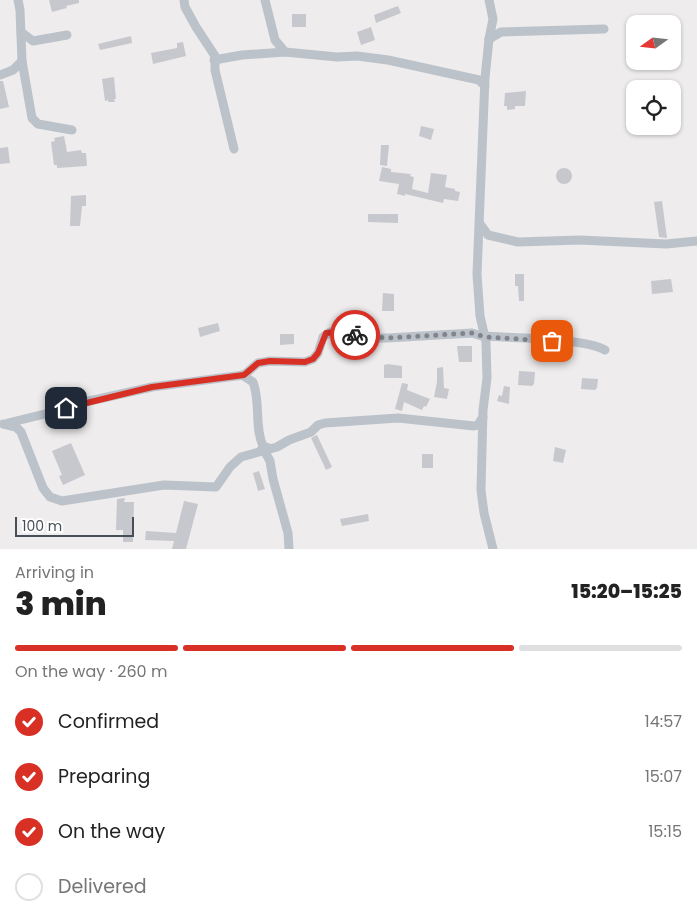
<!DOCTYPE html>
<html lang="en">
<head>
<meta charset="utf-8">
<style>
	:root { --surface:#fff; --page:#f6f6f6; --text:#222; --muted:#767676; --line:#e0e0e0; --accent:#d93025 }
	body { margin:0; font-family:Poppins,sans-serif; background:var(--page); color:var(--text); height:100vh; display:flex; flex-direction:column; font-size:19px; white-space:nowrap }
	* { box-sizing:border-box; margin:0 }
	p { font-size:16px; color:var(--muted) }
	.icon { flex:none; width:28px; height:28px; fill:none; stroke:currentColor; stroke-width:2; stroke-linecap:round; stroke-linejoin:round }
	.map { position:relative; height:549px; overflow:hidden }
	.side { display:flex; flex-direction:column; background:var(--surface); flex:1 }
	.side>* { flex:none }
	.needle { width:32px; rotate:255deg }
	.buttons { position:absolute; left:626px; top:15px; display:grid; gap:10px }
	.buttons a { display:grid; place-items:center; width:55px; height:55px; border-radius:10px; background:var(--surface); box-shadow:0 1px 4px #0004; font-size:25px }
	.scale { position:absolute; left:15px; bottom:12px; width:119px; box-sizing:border-box; padding-left:5px; border:2px solid #464e57; border-top:0; font-size:14px; line-height:18px; white-space:nowrap; color:#464e57; -webkit-text-stroke:4px #fff; paint-order:stroke }
	.pin { position:absolute; display:grid; place-items:center; width:42px; height:42px; color:#fff; margin:-21px; border-radius:10px; box-shadow:0 2px 8px #0006 }
	.courier { position:absolute; display:grid; place-items:center; width:50px; height:50px; margin:-25px; border:4px solid #d93025; border-radius:50%; background:#fff; color:#222; box-shadow:0 1px 6px #0007 }
	.overview em { font-style:normal; font-weight:800 }
	.overview div { display:flex; flex-direction:column-reverse }
	.overview { display:flex; align-items:center; justify-content:space-between; height:85px; padding:0 15px }
	h1 { font-size:32px; font-weight:800; line-height:38px }
	.bar { display:grid; grid-template-columns:repeat(4,1fr); gap:8px 5px; align-content:center; height:60px; padding:0 15px }
	.bar i { height:6px; border-radius:4px; background:var(--line) }
	.bar .on { background:var(--accent) }
	.bar p { grid-column:span 4 }
	ol { padding:0 15px; list-style:none }
	li { display:flex; align-items:center; gap:15px; height:55px }
	li p { margin-inline-start:auto }
	li .icon { padding:5px; border-radius:50%; background:var(--accent); color:#fff; stroke-width:4 }
	li:last-child { color:var(--muted) }
	li i { width:28px; height:28px; border:2px solid var(--line); border-radius:50% }
	.map>svg:first-child { display:block }
	.building { fill:#c7c8ce }
	.lines { fill:none; stroke-linecap:round; stroke-linejoin:round }
	.minor { stroke:#bbc2ca; stroke-width:9 }
	.done { stroke:#81858b; stroke-width:5; stroke-dasharray:0 9 }
	.route { stroke:#d93025; stroke-width:6 }
</style>
</head>
<body>
<div class="map">
<svg width="697" height="549" viewBox="0 0 697 549">
	<rect width="100%" height="100%" fill="#eeecec"/>
	<!-- building -->
	<g class="building">
		<polygon points="49,0 79,0 79,3 66,6 67,8 52,12"/>
		<polygon points="398,6 401,13 376,23 374,15"/>
		<rect x="292" y="14" width="14" height="13"/>
		<polygon points="371,27 375,40 361,45 357,32"/>
		<polygon points="131,36 132,43 100,50 98,44"/>
		<polygon points="183,42 186,56 153,64 151,53 177,48 177,43"/>
		<polygon points="114,77 116,99 114,99 115,102 108,102 108,100 105,101 102,79"/>
		<polygon points="0,81 3,81 9,107 0,109"/>
		<polygon points="526,91 525,106 515,106 515,109 507,110 507,106 504,106 505,93"/>
		<polygon points="421,126 434,129 431,140 419,136"/>
		<polygon points="64,136 67,152 81,150 82,153 86,153 87,166 57,168 57,165 54,165 51,142 55,141 54,138"/>
		<polygon points="381,145 389,145 387,166 380,165"/>
		<polygon points="8,147 10,163 0,164 0,148"/>
		<polygon points="382,167 391,169 391,172 411,174 410,176 414,177 412,189 428,193 431,173 447,175 445,187 455,189 455,191 460,192 458,201 444,199 443,203 405,194 405,196 397,194 399,184 379,181"/>
		<circle cx="564" cy="176" r="8"/>
		<polygon points="86,195 86,206 82,206 80,226 70,226 71,196"/>
		<polygon points="662,201 667,238 659,237 654,202"/>
		<polygon points="368,214 398,214 398,223 368,222"/>
		<polygon points="515,274 524,274 524,301 519,301 518,286 515,286"/>
		<polygon points="671,279 673,292 652,294 651,281"/>
		<polygon points="383,293 394,294 394,311 382,311"/>
		<polygon points="218,323 220,331 200,337 198,328"/>
		<polygon points="280,334 294,334 294,344 280,345"/>
		<polygon points="457,346 472,346 472,362 459,362"/>
		<polygon points="388,364 402,366 402,378 384,378 384,365"/>
		<polygon points="443,367 444,388 449,389 447,399 434,397 437,382 437,368"/>
		<polygon points="519,371 535,372 534,384 532,386 518,385"/>
		<polygon points="582,378 598,379 597,388 595,390 581,389"/>
		<polygon points="402,383 408,384 407,390 430,399 426,407 424,406 422,410 404,402 402,411 395,409"/>
		<polygon points="504,386 510,387 509,404 497,401 499,395 502,396"/>
		<polygon points="317,435 332,467 326,470 311,438"/>
		<polygon points="71,443 85,475 63,485 59,476 62,475 52,451"/>
		<polygon points="555,447 566,450 563,463 553,461"/>
		<rect x="422" y="454" width="11" height="14"/>
		<polygon points="259,471 265,489 258,491 253,473"/>
		<polygon points="125,498 124,502 134,502 133,542 123,542 123,530 116,530 117,499"/>
		<polygon points="184,501 198,504 186,549 172,549 174,541 145,540 146,531 176,533"/>
		<polygon points="368,514 369,521 342,526 340,519"/>
	</g>
	<g class="lines">
		<!-- minor -->
		<g class="minor">
			<polyline points="18,0 20,10 22,61 32,118 38,124 72,130"/>
			<polyline points="184,0 185,7 196,27 215,56 215,70 234,149"/>
			<polyline points="265,0 275,40 285,52"/>
			<polyline points="489,0 493,19 489,39 485,78 477,274 480,316 486,342 487,378 483,410 481,490 484,513 493,549"/>
			<polyline points="21,32 33,41 67,35"/>
			<polyline points="489,39 501,32 604,29"/>
			<polyline points="214,60 242,55 285,52 337,57 357,56 388,60 479,80 485,86"/>
			<polyline points="0,75 13,70 22,61"/>
			<polyline points="480,224 488,235 518,242 580,240 666,244 697,241"/>
			<path d="M484,336C512,338 584,338 605,350"/>
			<path d="M242,375L253,382C261,403 254,426 263,446L269,448"/>
			<polyline points="8,423 57,411 76,404 152,387 244,375 258,363 270,361 305,362 313,359 318,353 323,337 330,332 371,338 388,338 472,333 485,337"/>
			<polyline points="3,424 16,427 21,432 43,488 50,497 62,501 164,485 216,487 230,467 241,457 277,447 289,440 311,432 318,425 325,423 398,418 474,426 478,425 483,417"/>
			<polyline points="262,448 261,451 265,452 270,461 273,479 288,533 289,549"/>
		</g>
	</g>
	<g class="lines">
		<!-- done -->
		<polyline class="done" points="355,335 388,338 472,333 485,337 552,341"/>
		<!-- route -->
		<polyline class="route" points="66,408 152,387 244,375 258,363 270,361 305,362 313,359 318,353 326,333 337,332 355,335"/>
	</g>
</svg>
<div class="buttons">
<a><svg class="needle" viewBox="-14 -14 28 28"><path d="M0-13l5 13h-10z" fill="#e53935"/><path d="M0 13l5-13h-10z" fill="#767676"/></svg></a>
<a><svg class="icon" aria-label="locate" viewBox="0 0 24 24"><circle cx="12" cy="12" r="6"/><path d="M12 2v4M12 18v4M2 12h4M18 12h4"/></svg></a>
</div>
<div class="scale">100 m</div>
<div class="pin" style="left:552px;top:341px;background:#ea580c"><svg class="icon" aria-label="bag" viewBox="0 0 24 24"><path d="M5 8h14l-1 12H6zM9 8a3 3 0 0 1 6 0"/></svg></div>
<div class="pin" style="left:66px;top:408px;background:#1f2937"><svg class="icon" aria-label="home" viewBox="0 0 24 24"><path d="M3 11l9-7 9 7M6 9v11h12V9"/></svg></div>
<div class="courier" style="left:355px;top:335px"><svg class="icon" aria-label="bike" viewBox="0 0 24 24"><circle cx="6" cy="16" r="4"/><circle cx="18" cy="16" r="4"/><path d="M6 16l4-8h5l3 8M10 8l3 8H6M13 5h3"/></svg></div>
</div>
<section class="side">
<div class="overview"><div><h1>3 min</h1><p>Arriving in</p></div><em>15:20–15:25</em></div>
<div class="bar"><i class="on"></i><i class="on"></i><i class="on"></i><i></i><p>On the way · 260 m</p></div>
<ol>
<li><svg class="icon" aria-label="check" viewBox="0 0 24 24"><path d="M5 12l5 5 9-10"/></svg>Confirmed<p>14:57</p></li>
<li><svg class="icon" aria-label="check" viewBox="0 0 24 24"><path d="M5 12l5 5 9-10"/></svg>Preparing<p>15:07</p></li>
<li><svg class="icon" aria-label="check" viewBox="0 0 24 24"><path d="M5 12l5 5 9-10"/></svg>On the way<p>15:15</p></li>
<li><i></i>Delivered</li>
</ol>
</section>
</body>
</html>
